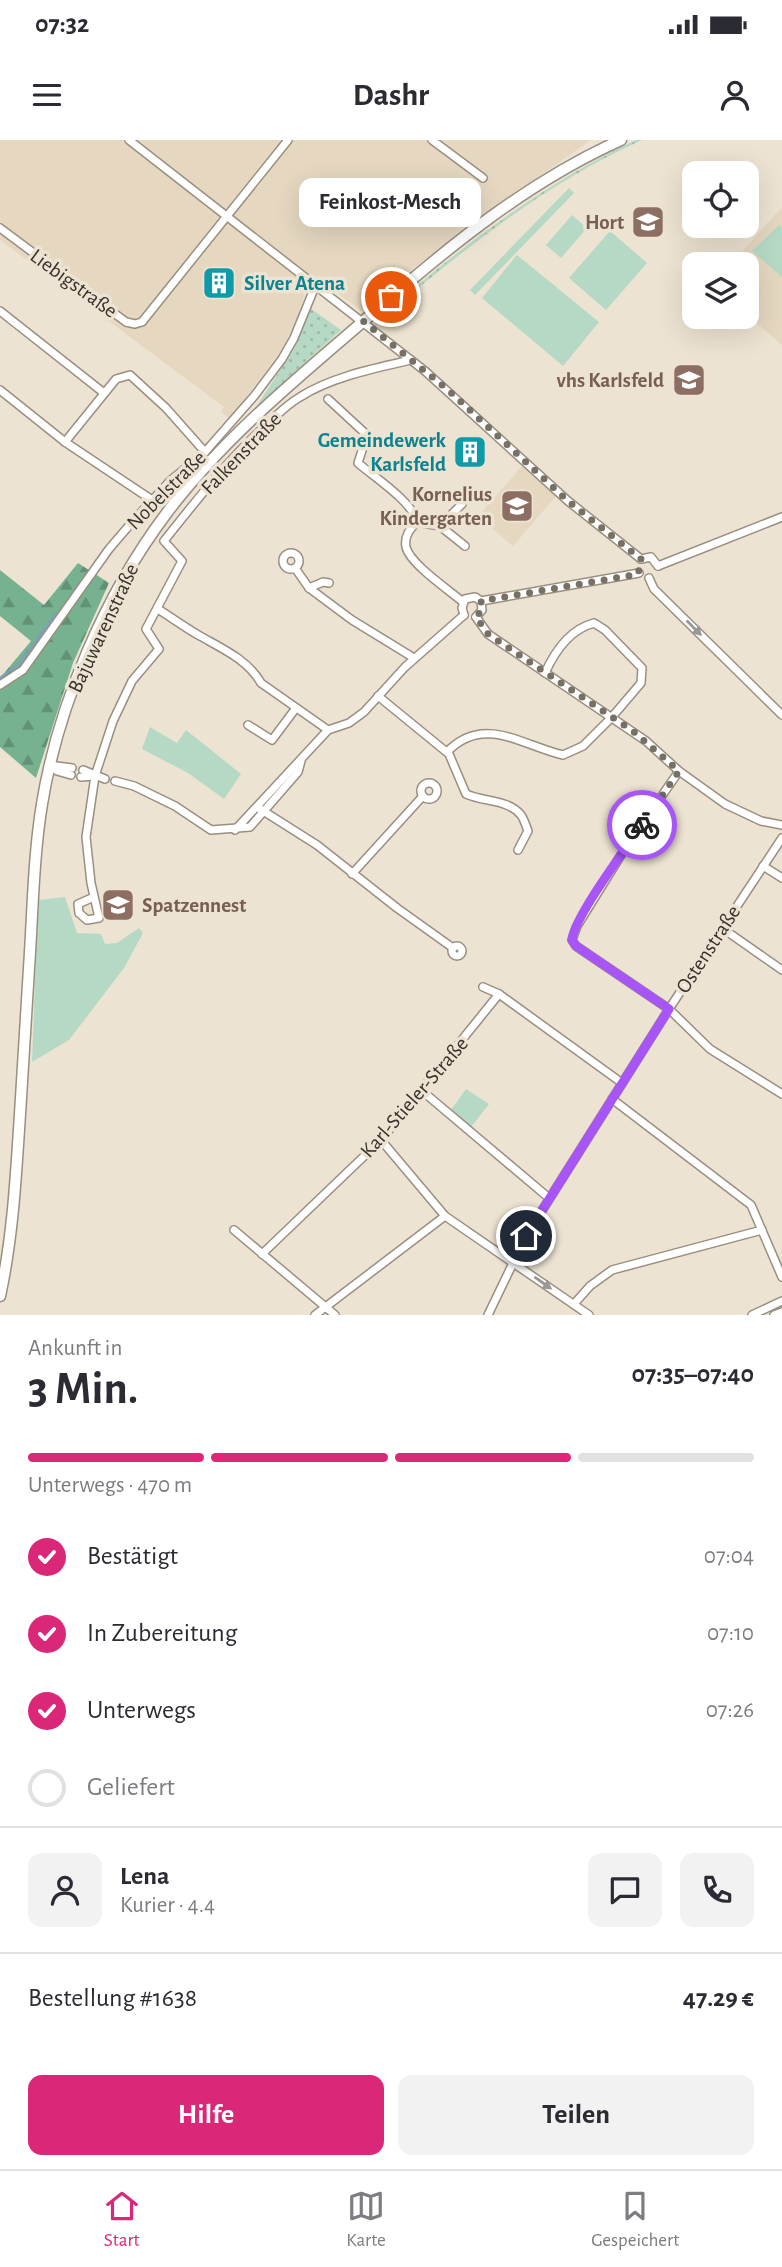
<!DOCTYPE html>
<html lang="de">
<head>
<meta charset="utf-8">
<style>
	:root { --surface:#fff; --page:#f2f2f3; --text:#2b2b33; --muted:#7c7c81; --line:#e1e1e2; --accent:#db2777 }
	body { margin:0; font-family:"Alegreya Sans",sans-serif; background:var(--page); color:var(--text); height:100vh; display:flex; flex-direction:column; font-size:26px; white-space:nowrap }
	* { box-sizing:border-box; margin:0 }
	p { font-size:23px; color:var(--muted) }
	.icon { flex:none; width:38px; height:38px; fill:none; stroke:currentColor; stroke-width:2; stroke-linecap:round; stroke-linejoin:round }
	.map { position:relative; height:1175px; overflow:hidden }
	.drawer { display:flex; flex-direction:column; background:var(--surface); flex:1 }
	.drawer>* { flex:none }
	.controls { position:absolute; left:682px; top:21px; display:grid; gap:14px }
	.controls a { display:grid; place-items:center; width:77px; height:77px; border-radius:14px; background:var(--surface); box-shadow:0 7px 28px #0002; font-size:35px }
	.pin { position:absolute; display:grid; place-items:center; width:60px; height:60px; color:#fff; margin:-30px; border:4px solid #fff; border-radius:50%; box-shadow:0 2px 7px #0007 }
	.courier { position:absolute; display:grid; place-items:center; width:70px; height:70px; margin:-35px; border:5px solid #a855f7; border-radius:50%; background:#fff; color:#222; box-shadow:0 2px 9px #0007 }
	.bubble { position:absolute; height:49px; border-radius:14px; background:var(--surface); box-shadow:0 7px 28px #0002; font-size:23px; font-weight:600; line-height:49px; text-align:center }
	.head em { font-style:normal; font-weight:600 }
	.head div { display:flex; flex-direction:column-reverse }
	.head { display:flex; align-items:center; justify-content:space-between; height:119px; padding:0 28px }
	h1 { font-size:46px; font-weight:600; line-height:52px }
	.bar { display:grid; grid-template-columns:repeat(4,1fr); gap:10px 7px; align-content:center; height:84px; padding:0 28px }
	.bar i { height:9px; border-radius:5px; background:var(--line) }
	.bar .on { background:var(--accent) }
	.bar p { grid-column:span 4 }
	.line { display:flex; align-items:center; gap:18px; padding:0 28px; border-top:2px solid var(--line) }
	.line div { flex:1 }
	.round { display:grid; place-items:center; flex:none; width:74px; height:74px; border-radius:14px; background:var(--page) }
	ol { padding:0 28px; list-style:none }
	li { display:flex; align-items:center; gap:21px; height:77px }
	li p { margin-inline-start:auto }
	li .icon { padding:7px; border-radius:50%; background:var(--accent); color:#fff; stroke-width:4 }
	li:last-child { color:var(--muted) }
	li i { width:38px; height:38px; border:4px solid var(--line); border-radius:50% }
	.button { display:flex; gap:14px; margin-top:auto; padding:14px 28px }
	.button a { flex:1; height:80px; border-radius:14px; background:var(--accent); color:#fff; font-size:28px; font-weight:600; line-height:80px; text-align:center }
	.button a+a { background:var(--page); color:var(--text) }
	.status { display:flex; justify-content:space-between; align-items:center; height:49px; padding:0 35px; background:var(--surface); direction:ltr }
	.status svg { height:19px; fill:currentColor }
	header { display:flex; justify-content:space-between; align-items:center; height:91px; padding:0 28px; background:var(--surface); font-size:32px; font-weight:600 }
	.tabs { display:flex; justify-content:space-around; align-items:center; height:98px; border-top:2px solid var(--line); background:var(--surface); font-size:19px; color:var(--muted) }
	.tabs a { display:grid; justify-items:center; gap:4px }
	.tabs .on { color:var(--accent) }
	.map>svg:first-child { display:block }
	.built { fill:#e5d7c0 }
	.grass { fill:url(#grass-dots) }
	.forest { fill:url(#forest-firs) }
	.park { fill:#b5d9c4 }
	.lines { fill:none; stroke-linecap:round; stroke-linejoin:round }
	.stream { stroke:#7ca1ba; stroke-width:2.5 }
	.minor-casing { stroke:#998f80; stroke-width:10 }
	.secondary-casing { stroke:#998f80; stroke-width:13 }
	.minor { stroke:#fff; stroke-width:7 }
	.secondary { stroke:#fff; stroke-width:10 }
	.oneway { fill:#9a9895 }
	.done { stroke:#767065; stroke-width:7; stroke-dasharray:0 12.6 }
	.route { stroke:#a855f7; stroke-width:9 }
	.labels { text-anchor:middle; stroke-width:7; stroke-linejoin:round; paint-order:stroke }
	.education-label { font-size:21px; font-weight:bold; fill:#785e54; stroke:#ede3d2; text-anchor:end }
	.street-label { font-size:21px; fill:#36322b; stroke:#ede3d2 }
	.culture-label { font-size:21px; font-weight:bold; fill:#0d838f; stroke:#ede3d2; text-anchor:start }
</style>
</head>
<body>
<div class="status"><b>07:32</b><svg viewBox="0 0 49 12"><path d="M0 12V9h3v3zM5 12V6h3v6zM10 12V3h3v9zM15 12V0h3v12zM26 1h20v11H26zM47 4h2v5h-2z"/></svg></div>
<header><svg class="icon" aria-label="menu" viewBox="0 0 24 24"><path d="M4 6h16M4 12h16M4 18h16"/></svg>Dashr<svg class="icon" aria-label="person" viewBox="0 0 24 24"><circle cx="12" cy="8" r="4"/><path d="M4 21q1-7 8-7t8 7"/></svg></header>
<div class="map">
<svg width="782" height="1175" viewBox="0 0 782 1175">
	<defs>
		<pattern id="grass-dots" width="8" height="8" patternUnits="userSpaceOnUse" patternTransform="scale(1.75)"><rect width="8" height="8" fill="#b5d9c4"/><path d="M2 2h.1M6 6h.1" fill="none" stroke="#9cbba9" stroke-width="1.8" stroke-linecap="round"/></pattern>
		<pattern id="forest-firs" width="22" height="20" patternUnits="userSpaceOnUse" patternTransform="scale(1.75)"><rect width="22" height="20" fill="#76b190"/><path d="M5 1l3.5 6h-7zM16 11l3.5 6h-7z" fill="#629176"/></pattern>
	</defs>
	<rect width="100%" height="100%" fill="#ede3d2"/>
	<!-- built -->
	<g class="built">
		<polygon points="0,0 591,0 501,63 410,131 362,171 314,136 306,149 298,176 282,209 230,279 221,272 224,267 0,100"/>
		<polygon points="782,67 782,205 747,175 747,124 731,124"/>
		<polygon points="522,326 556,356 513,406 478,376"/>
	</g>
	<!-- grass -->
	<g class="grass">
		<path d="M636,0H642C547,43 474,102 395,167L391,168C467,102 545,43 636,0Z"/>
		<polygon points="310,168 341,190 256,267 294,209"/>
	</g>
	<!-- forest -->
	<polygon class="forest" points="78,423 109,443 73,523 36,638 0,607 0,538 31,501 0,476 0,430 44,465"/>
	<!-- park -->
	<g class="park">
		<polygon points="569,48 574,53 475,155 470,150"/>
		<polygon points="572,75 587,88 561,118 546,105"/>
		<polygon points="779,85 782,87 782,137 752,111"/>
		<polygon points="610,91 647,123 606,170 569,138"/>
		<polygon points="517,115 599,182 563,226 482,158"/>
		<polygon points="150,587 177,603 186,590 241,634 224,659 188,633 142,609"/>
		<polygon points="65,757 77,793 101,794 105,804 117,803 139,788 143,793 124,828 69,900 32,922 38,760"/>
		<polygon points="466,949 489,964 471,987 451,970"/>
	</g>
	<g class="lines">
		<!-- stream -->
		<polyline class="stream" points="0,538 21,522 56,473"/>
		<defs>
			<g id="minor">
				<polyline points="129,0 425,231 568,361 641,419"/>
				<polyline points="432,0 483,38"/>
				<polyline points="0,88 126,182 135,184 142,182 288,0"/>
				<polyline points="0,171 104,253"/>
				<polyline points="0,250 65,302 152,360"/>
				<path d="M328,259L367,295L358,323C374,337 413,362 417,382C410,389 404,396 406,407C410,424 449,450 463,462"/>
				<polyline points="65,302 116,239 130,235 166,268 205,312"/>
				<polyline points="417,382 440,386 465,406"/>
				<polyline points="440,386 462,364"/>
				<circle cx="291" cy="421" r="8"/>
				<polyline points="641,419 651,417 658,426"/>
				<polyline points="658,426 782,377"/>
				<polyline points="295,428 309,448 352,480 414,518"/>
				<polyline points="649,438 654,449 782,575"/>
				<polyline points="309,448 323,442 329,443"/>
				<polyline points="481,461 639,433"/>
				<path d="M158,469C172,478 186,488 200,496C223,509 248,520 261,543L328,590"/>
				<polyline points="464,475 462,468 465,459 475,457 481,461"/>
				<polyline points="476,477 488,494 646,601 679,631 725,664 761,681 782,685"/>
				<polyline points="476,477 482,470 481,461"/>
				<polyline points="0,545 23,530 109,409 133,381 171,340 205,312 255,255 282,219 294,198 316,144"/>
				<path d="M378,556L449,614L466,654C483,662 508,659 521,675C524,679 526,686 528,691L518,710"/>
				<polyline points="248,585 272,600 296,568"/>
				<path d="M447,612C484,574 523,606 563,615L583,606L612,577L641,543L642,528L605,490L594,483C571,489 555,511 545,533"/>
				<polyline points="49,625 57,631 71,635"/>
				<polyline points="49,625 72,628"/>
				<polyline points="83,630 105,639"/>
				<polyline points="679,631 621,715 577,786 572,800 576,806 669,869 710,909 782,954"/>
				<polyline points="81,637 95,636"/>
				<polyline points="115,641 134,646 175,666 211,690 250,687 298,632 301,621"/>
				<circle cx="429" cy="651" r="8"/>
				<polyline points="257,667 317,705 397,768 453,808"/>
				<polyline points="235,690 328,590 349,583 364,572 405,527 464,475"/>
				<polyline points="763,726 782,738"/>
				<polyline points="352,734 423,656"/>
				<path d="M94,757L78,764L79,773L87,780L99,778L91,743L86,697L95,636L113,581L132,541L159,509L146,489L182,421L164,401C196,361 226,322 263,288C275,277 286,265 300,257C331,237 376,228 411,220"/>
				<polyline points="722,788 782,830"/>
				<circle cx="457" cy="811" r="5"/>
				<polyline points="483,847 499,854 622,943"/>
				<polyline points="421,950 549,1058"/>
				<polyline points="612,959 751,1065 782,1137"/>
				<polyline points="381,1000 445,1076 589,1175"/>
				<polyline points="234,1090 335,1175"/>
				<polyline points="262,1114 381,1000 499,854"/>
				<polyline points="574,1164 590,1146 612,1130 762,1090"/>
				<polyline points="315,1175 445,1076"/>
				<polyline points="488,1175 526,1096 669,869 782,698"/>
				<polyline points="752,1175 782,1161"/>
				<polyline points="774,1175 782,1172"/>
			</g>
			<path id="secondary" d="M0,1156C13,1096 16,1035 20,974C23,920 27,866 30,812C33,762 34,713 42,664C58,565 105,455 166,374C223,298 301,235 373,173C448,107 529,41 621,0"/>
		</defs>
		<!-- minor casing -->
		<use href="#minor" class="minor-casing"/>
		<!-- secondary casing -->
		<use href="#secondary" class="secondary-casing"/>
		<!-- minor -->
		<use href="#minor" class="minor"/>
		<!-- secondary -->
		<use href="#secondary" class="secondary"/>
	</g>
	<!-- one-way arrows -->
	<defs><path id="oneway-solid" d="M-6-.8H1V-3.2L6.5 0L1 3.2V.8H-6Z" transform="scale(1.75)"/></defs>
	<g class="oneway">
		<use href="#oneway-solid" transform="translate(694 488) rotate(45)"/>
		<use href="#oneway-solid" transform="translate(543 1143) rotate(35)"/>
	</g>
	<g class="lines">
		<!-- done -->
		<polyline class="done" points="391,157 363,181 447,249 568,361 641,419 638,424 639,433 633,435 481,461 482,470 476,477 488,494 633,591 679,631 642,685"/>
		<!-- route -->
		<path class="route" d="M526,1096L669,869L576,806L572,800C574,777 627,707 642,685"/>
	</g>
	<!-- icons -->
	<defs>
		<symbol id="school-square" viewBox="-11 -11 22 22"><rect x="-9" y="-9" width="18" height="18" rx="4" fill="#8d6e63" stroke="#ede3d2"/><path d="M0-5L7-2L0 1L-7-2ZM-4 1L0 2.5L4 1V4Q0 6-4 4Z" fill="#fff"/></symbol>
		<symbol id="building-square" viewBox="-11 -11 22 22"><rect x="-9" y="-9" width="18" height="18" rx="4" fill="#0f9aa8" stroke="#ede3d2"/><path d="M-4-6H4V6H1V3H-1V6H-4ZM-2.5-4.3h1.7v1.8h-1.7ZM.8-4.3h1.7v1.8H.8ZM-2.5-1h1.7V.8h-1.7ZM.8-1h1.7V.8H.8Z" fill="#fff"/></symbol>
	</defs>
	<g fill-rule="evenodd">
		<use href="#school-square" x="629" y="63" width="38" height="38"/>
		<use href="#building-square" x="200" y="124" width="38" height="38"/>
		<use href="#school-square" x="670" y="221" width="38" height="38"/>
		<use href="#building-square" x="451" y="293" width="38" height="38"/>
		<use href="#school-square" x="498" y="347" width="38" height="38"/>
		<use href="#school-square" x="99" y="746" width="38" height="38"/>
	</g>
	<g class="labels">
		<!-- education labels -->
		<g class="education-label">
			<text x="624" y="89">Hort</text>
			<text x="664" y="247">vhs Karlsfeld</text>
			<text x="492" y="361">Kornelius<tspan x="492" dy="24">Kindergarten</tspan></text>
			<text x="142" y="772" text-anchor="start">Spatzennest</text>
		</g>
		<!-- street labels -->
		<g class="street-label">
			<text transform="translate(74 143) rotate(36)" y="7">Liebigstraße</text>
			<text transform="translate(241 313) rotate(-46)" y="7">Falkenstraße</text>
			<text transform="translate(166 350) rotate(-45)" y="7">Nobelstraße</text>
			<text transform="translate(103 488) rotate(-65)" y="7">Bajuwarenstraße</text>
			<text transform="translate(708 809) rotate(-57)" y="7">Ostenstraße</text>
			<text transform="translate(414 957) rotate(-49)" y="7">Karl-Stieler-Straße</text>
		</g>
		<!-- culture labels -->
		<g class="culture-label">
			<text x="244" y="150">Silver Atena</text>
			<text x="446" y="307" text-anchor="end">Gemeindewerk<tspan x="446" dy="24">Karlsfeld</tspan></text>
		</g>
	</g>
</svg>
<div class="controls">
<a><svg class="icon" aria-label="locate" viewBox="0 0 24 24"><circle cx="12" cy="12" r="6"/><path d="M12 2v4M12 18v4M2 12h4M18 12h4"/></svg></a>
<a><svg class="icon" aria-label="layers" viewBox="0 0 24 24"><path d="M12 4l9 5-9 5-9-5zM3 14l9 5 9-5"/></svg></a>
</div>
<div class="pin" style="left:391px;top:157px;background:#ea580c"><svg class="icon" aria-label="bag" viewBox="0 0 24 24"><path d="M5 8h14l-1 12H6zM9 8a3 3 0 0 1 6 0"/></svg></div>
<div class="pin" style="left:526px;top:1096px;background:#1f2937"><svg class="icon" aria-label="home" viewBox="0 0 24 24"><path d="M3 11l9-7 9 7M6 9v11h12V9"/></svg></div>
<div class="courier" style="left:642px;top:685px"><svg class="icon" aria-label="bike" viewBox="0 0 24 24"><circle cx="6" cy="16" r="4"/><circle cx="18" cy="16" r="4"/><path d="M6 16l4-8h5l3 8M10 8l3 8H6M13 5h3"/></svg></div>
<div class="bubble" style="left:299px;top:38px;width:182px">Feinkost-Mesch</div>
</div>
<section class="drawer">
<div class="head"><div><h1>3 Min.</h1><p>Ankunft in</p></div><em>07:35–07:40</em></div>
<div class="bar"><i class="on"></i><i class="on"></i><i class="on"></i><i></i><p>Unterwegs · 470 m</p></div>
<ol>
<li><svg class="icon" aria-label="check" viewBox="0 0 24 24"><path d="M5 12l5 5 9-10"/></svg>Bestätigt<p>07:04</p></li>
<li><svg class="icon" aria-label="check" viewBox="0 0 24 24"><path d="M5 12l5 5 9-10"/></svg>In Zubereitung<p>07:10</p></li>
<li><svg class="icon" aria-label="check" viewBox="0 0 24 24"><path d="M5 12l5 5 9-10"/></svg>Unterwegs<p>07:26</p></li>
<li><i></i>Geliefert</li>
</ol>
<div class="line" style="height:126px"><a class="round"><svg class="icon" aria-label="person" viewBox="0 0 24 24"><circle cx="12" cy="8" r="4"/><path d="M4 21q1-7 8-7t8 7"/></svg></a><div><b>Lena</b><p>Kurier · 4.4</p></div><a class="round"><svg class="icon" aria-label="chat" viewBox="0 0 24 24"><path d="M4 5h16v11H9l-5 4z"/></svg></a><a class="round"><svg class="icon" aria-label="phone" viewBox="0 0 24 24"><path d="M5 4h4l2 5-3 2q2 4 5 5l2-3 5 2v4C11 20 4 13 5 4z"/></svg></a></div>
<div class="line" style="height:91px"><div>Bestellung #1638</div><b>47.29 €</b></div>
<div class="button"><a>Hilfe</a><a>Teilen</a></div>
</section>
<nav class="tabs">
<a class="on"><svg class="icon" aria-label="home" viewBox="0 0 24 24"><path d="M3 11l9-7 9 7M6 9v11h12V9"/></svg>Start</a>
<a><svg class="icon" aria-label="map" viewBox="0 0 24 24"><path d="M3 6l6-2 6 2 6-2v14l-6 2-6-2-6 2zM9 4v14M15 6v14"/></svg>Karte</a>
<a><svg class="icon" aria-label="saved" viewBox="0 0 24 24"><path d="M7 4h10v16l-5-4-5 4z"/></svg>Gespeichert</a>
</nav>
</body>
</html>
